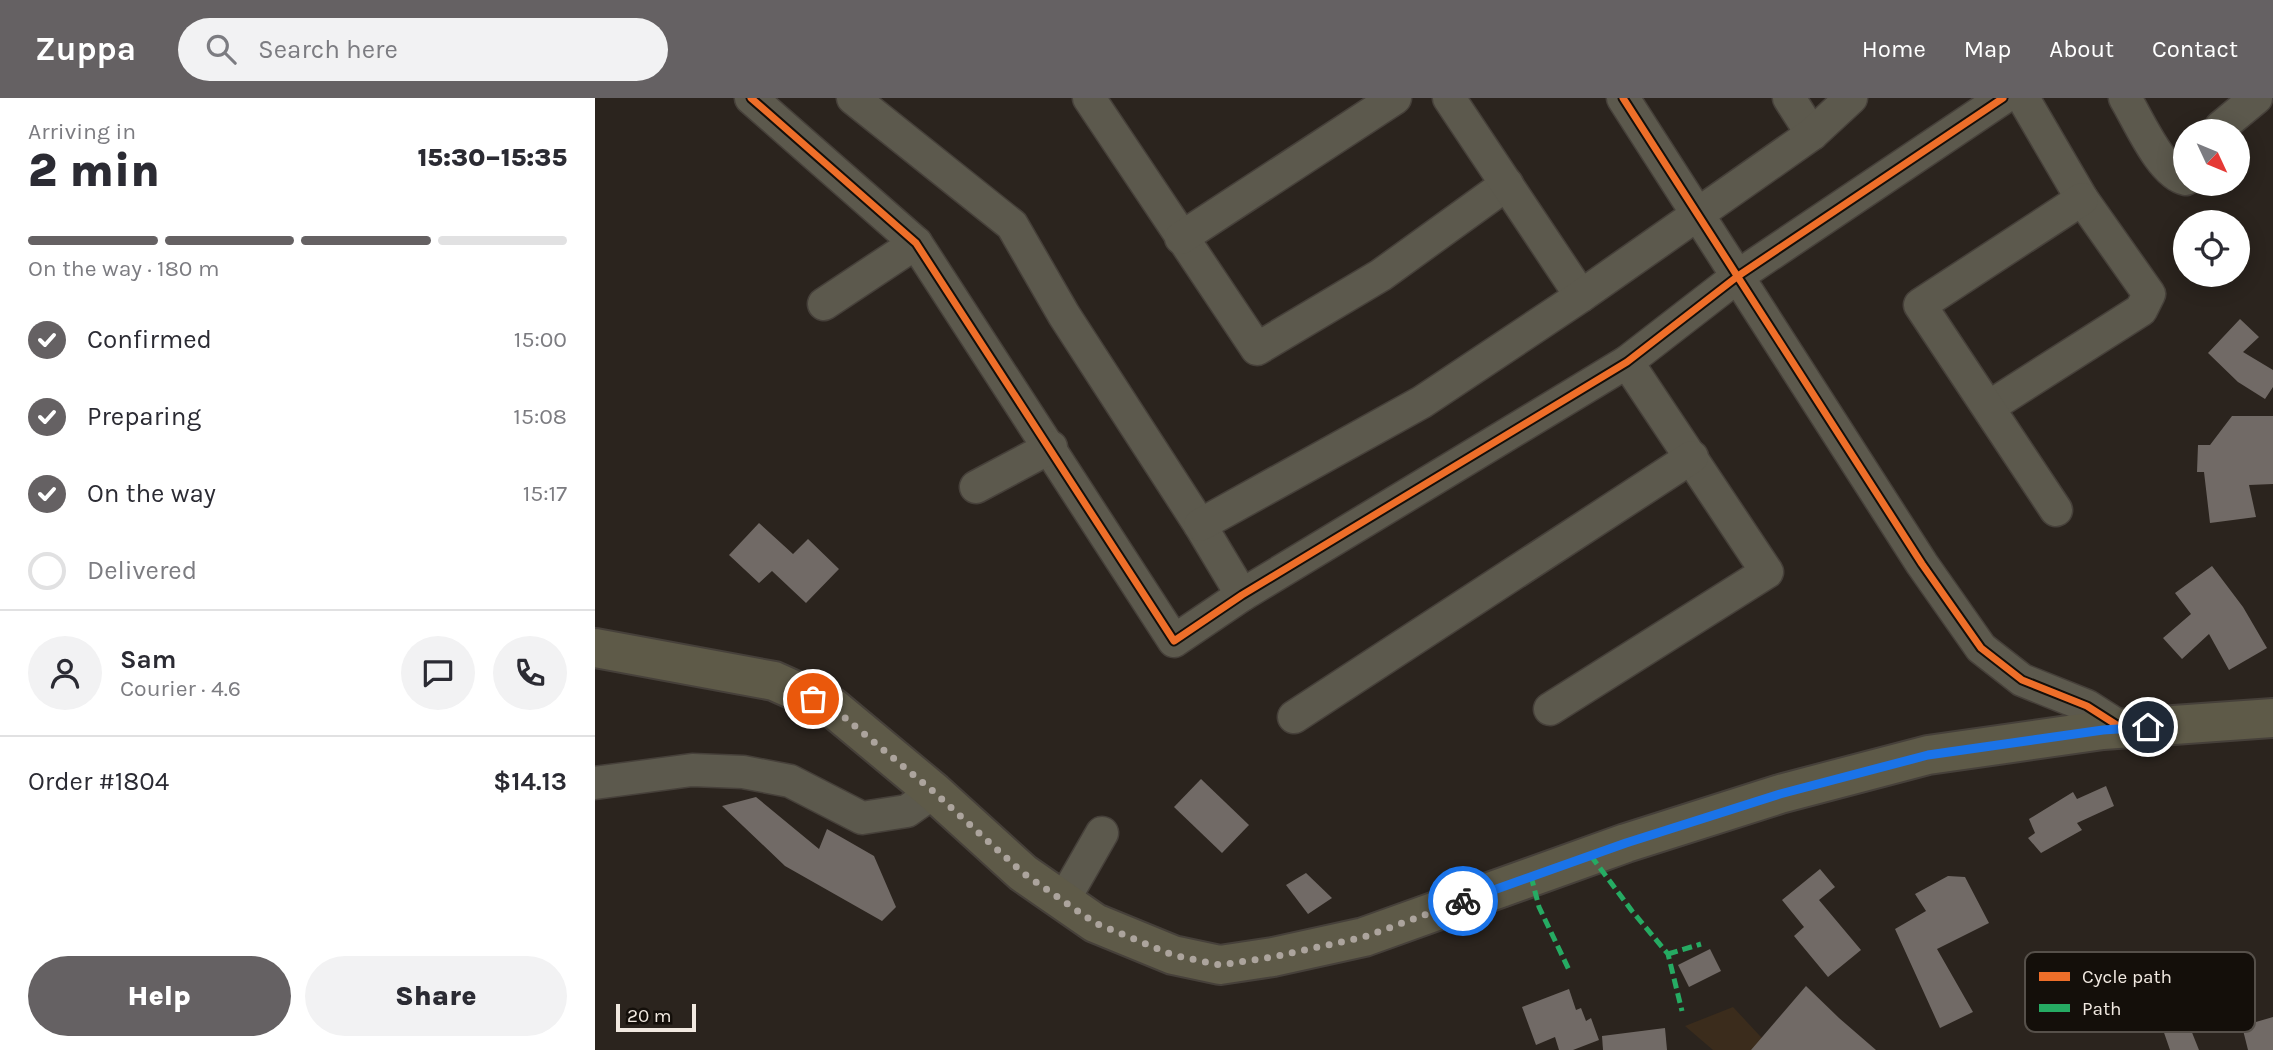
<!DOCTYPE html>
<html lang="en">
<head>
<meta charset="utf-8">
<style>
	:root { --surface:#fff; --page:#f2f2f3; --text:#2b2b33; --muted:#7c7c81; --line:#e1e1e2; --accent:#656163 }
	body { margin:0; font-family:Karla,sans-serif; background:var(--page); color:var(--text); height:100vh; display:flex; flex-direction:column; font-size:26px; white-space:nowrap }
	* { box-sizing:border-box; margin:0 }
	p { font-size:23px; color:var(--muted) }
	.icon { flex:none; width:38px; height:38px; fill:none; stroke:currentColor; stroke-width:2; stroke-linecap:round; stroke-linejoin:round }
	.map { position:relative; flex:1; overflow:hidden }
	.sheet { display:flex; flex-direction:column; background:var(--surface); width:595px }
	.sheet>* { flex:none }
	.needle { width:46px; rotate:134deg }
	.controls { position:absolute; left:1578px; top:21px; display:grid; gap:14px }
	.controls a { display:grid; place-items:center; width:77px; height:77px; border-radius:50%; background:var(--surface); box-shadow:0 4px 18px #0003; font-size:35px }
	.scale { position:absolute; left:21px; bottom:18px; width:80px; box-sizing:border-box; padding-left:7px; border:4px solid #f1e9e1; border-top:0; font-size:19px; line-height:24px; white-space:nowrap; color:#f1e9e1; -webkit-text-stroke:5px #140f0a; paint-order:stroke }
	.pin { position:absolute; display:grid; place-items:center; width:60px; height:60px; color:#fff; margin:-30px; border:4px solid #fff; border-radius:50%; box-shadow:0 2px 7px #0007 }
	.courier { position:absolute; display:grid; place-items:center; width:70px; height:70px; margin:-35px; border:5px solid #1a73e8; border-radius:50%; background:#fff; color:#222; box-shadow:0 2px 9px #0007 }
	.head em { font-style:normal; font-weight:800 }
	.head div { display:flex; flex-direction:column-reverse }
	.head { display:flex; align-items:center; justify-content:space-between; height:119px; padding:0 28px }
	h1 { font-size:46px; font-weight:800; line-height:52px }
	.bar { display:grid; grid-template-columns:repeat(4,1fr); gap:10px 7px; align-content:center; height:84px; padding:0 28px }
	.bar i { height:9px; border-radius:5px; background:var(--line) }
	.bar .current { background:var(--accent) }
	.bar p { grid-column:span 4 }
	.line { display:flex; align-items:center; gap:18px; padding:0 28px; border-top:2px solid var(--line) }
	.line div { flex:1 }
	.round { display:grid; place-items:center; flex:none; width:74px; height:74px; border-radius:37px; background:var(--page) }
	ol { padding:0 28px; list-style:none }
	li { display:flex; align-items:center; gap:21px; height:77px }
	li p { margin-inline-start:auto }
	li .icon { padding:7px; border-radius:50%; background:var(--accent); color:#fff; stroke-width:4 }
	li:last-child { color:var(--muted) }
	li i { width:38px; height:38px; border:4px solid var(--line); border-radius:50% }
	.cta { display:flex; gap:14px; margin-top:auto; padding:14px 28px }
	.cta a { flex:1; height:80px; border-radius:42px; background:var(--accent); color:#fff; font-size:28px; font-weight:800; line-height:80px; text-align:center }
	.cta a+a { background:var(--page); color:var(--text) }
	header { display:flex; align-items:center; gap:42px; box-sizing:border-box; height:98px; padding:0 35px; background:var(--accent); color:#fff }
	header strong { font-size:33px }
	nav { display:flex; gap:38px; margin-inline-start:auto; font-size:24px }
	.search { width:490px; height:63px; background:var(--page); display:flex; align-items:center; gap:18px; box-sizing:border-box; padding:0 24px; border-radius:38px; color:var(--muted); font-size:26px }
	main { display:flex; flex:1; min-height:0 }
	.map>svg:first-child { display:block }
	.built { fill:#3b2c1c }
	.building { fill:#716a66 }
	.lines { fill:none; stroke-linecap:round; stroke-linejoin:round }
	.minor-casing { stroke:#46403a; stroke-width:35 }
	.highway-casing { stroke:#46403a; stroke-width:42 }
	.minor { stroke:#5c594d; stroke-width:32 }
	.highway { stroke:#5e5a48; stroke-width:38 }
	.quiet { stroke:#26ab63; stroke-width:5; stroke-dasharray:10 5; stroke-linecap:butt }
	.cycleway-casing { stroke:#140f0a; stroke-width:11 }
	.cycleway { stroke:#ee6e29; stroke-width:7 }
	.done { stroke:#aca49d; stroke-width:7; stroke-dasharray:0 12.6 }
	.route { stroke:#1a73e8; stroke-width:9 }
	.key { fill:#140f0a; stroke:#56504a; stroke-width:2 }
	.key-label { font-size:19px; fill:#f1e9e1 }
</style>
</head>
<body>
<header>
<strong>Zuppa</strong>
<div class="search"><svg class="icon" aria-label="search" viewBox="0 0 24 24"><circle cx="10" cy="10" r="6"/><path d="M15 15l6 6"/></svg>Search here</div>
<nav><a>Home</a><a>Map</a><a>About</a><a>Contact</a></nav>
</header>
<main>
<section class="sheet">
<div class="head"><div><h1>2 min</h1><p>Arriving in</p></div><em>15:30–15:35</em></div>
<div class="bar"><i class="current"></i><i class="current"></i><i class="current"></i><i></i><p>On the way · 180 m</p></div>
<ol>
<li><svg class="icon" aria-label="check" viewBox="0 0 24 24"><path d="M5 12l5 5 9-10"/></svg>Confirmed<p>15:00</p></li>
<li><svg class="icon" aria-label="check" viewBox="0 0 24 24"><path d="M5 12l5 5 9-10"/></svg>Preparing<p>15:08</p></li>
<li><svg class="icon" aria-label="check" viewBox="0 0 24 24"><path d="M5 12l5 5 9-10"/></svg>On the way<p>15:17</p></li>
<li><i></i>Delivered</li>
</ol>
<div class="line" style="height:126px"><a class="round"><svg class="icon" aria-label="person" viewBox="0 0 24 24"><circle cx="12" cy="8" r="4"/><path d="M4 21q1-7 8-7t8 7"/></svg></a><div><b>Sam</b><p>Courier · 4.6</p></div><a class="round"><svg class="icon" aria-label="chat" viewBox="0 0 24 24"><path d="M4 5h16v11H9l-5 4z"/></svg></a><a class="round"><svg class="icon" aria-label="phone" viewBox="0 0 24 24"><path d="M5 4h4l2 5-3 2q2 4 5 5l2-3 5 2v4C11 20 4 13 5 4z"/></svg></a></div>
<div class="line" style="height:91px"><div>Order #1804</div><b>$14.13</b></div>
<div class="cta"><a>Help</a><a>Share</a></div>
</section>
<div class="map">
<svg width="1678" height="952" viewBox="0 0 1678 952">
	<rect width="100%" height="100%" fill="#2b241e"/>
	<!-- built -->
	<polygon class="built" points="1138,909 1178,952 1118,952 1090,928"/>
	<!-- building -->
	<g class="building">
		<polygon points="1645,221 1664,239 1648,254 1678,272 1678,289 1670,301 1643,284 1613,255"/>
		<polygon points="1637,318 1678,318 1678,386 1654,387 1661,419 1615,425 1609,374 1602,374 1603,347 1615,347"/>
		<polygon points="164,425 198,456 213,441 244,471 211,505 177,473 164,485 134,457"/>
		<polygon points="1617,468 1648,509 1672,550 1634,572 1614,536 1587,561 1568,540 1596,516 1580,495"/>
		<polygon points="606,681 654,727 627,755 579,709"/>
		<polygon points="1511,688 1519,708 1482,725 1487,732 1446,755 1433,740 1440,735 1434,721 1478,694 1482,701"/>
		<polygon points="161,699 224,751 232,731 279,758 301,809 287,823 190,768 127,708"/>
		<polygon points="1225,771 1240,789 1224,802 1266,852 1233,879 1199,838 1209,829 1187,802"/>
		<polygon points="711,775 737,800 713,816 691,787"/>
		<polygon points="1353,778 1370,779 1394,825 1342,851 1378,914 1345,930 1300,831 1331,813 1320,796"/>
		<polygon points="1115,851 1126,873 1094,889 1083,867"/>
		<polygon points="1604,883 1615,913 1592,922 1604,952 1575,952 1557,900"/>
		<polygon points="1211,888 1244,920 1281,952 1156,952"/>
		<polygon points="974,891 981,912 986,910 991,923 996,920 1004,942 978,952 964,952 960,939 941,947 927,909"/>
		<polygon points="1678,919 1678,952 1653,952 1647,928"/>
		<polygon points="1070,930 1072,952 1008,952 1007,938"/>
	</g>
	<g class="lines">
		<defs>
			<g id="minor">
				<polyline points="156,0 321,145 579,543 647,497 1032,264 1143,178 1408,0"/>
				<polyline points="258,0 417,127 469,217 605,427 647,497"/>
				<polyline points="494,0 662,251 786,177 912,86"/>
				<polyline points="854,0 986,198"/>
				<polyline points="1028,0 1327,466 1386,550 1427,582 1492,608 1528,631"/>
				<polyline points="1194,0 1217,36"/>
				<path d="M1530,0C1543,21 1566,76 1591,81"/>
				<polyline points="1624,33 1626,29 1661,0"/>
				<polyline points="586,140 800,0"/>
				<polyline points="229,206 321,145"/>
				<polyline points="1394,309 1546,212 1554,196 1487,101 1428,0"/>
				<polyline points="381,389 456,349"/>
				<polyline points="1461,412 1325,207 1487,101"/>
				<polyline points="605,427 827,304 986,198 1217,36 1256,0"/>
				<polyline points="955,611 1172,474 1032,264"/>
				<polyline points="699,619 1097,359"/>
				<polyline points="0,685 97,672 148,674 195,683 267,720 312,713 339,694"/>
				<polyline points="468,803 507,735"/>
			</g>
			<polyline id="highway" points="0,550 179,583 237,609 339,694 428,775 500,825 578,857 625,867 678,859 769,839 1031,745 1185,696 1333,657 1508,632 1678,620"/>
		</defs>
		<!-- minor casing -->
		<use href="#minor" class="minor-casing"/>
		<!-- highway casing -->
		<use href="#highway" class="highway-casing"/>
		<!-- minor -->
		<use href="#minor" class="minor"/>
		<!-- highway -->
		<use href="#highway" class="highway"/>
		<!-- quiet -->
		<g class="quiet">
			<polyline points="996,758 1037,813 1073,856 1087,913"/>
			<polyline points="936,778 944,809 975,874"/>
			<polyline points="1073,856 1106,846"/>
		</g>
		<defs>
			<g id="cycleway">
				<polyline points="156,0 321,145 579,543 647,497 1032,264 1143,178 1408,0"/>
				<polyline points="1028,0 1327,466 1386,550 1427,582 1492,608 1528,631"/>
			</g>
		</defs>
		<!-- cycleway casing -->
		<use href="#cycleway" class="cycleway-casing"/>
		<!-- cycleway -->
		<use href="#cycleway" class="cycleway"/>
	</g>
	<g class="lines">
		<!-- done -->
		<polyline class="done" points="218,601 237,609 339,694 428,775 500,825 578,857 625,867 678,859 769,839 868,803"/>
		<!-- route -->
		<polyline class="route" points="868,803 1031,745 1185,696 1333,657 1508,632 1553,629"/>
	</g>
	<!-- legend -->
	<rect x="1430" y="854" width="230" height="80" rx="10" class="key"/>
	<rect x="1444" y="874" width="31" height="9" fill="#ee6e29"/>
	<rect x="1444" y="906" width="31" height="8" fill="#26ab63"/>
	<g class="key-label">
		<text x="1487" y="885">Cycle path</text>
		<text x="1487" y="917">Path</text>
	</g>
</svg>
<div class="controls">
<a><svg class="needle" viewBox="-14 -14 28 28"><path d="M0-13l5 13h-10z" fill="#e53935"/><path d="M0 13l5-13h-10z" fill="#7c7c81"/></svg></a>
<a><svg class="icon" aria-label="locate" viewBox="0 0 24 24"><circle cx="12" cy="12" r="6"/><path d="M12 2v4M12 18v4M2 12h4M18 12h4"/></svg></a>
</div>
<div class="scale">20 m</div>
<div class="pin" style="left:218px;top:601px;background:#ea580c"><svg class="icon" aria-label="bag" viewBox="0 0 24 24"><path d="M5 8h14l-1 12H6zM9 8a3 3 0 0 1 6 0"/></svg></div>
<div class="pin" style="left:1553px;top:629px;background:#1f2937"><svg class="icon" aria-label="home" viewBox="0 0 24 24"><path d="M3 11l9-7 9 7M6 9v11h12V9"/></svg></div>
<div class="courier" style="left:868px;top:803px"><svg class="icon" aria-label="bike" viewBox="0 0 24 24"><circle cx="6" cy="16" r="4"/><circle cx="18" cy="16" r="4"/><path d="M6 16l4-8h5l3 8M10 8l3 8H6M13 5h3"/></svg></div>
</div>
</main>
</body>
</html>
